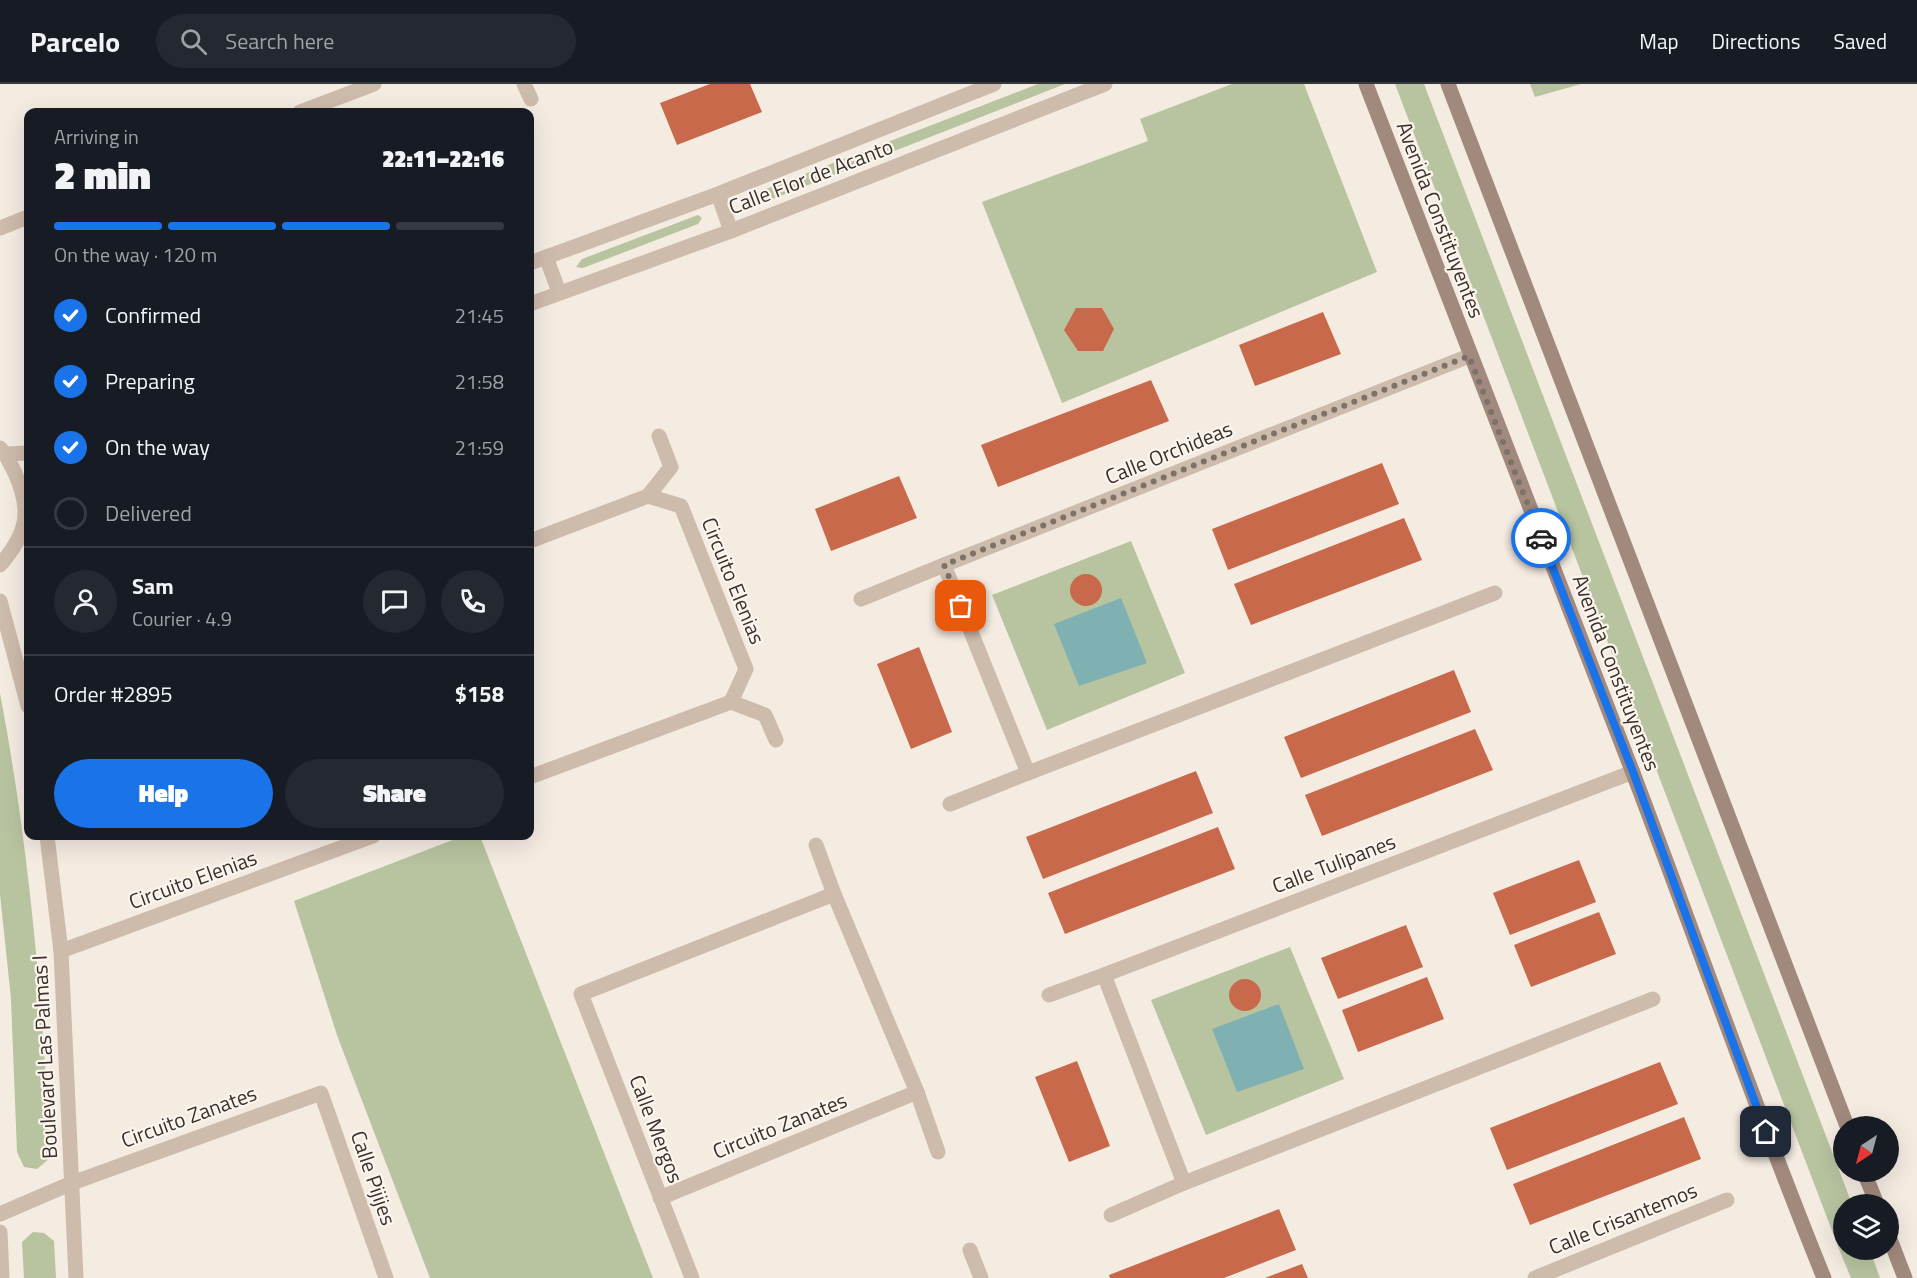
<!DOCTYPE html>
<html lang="en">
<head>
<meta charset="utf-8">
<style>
	:root { --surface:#171b24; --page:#242831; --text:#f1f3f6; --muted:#9ea1a6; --line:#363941; --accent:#1a73e8 }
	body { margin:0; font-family:"Titillium Web",sans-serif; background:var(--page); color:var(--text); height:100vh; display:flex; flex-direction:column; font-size:22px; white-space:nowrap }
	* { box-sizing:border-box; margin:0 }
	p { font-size:20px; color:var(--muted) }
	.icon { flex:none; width:33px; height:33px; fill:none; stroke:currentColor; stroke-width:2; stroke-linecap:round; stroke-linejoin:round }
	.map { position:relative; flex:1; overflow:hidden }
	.details { position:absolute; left:24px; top:24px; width:510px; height:732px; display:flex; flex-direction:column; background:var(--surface); border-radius:12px; box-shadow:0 6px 24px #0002 }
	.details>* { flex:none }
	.needle { width:39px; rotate:216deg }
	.tools { position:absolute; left:1833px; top:1032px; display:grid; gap:12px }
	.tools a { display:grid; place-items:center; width:66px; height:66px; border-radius:50%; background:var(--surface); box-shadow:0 6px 24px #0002; font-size:30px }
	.pin { position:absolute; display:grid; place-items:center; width:51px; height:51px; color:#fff; margin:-26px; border-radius:12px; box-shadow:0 3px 9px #0006 }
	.courier { position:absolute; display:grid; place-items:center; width:60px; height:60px; margin:-30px; border:4px solid #1a73e8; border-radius:50%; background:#fff; color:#222; box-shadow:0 2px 8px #0007 }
	.summary em { font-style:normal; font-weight:800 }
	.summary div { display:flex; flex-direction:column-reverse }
	.summary { display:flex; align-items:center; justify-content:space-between; height:102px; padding:0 30px }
	h1 { font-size:39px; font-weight:800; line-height:45px }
	.bar { display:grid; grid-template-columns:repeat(4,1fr); gap:9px 6px; align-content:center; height:72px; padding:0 30px }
	.bar i { height:8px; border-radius:4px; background:var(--line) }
	.bar .active { background:var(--accent) }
	.bar p { grid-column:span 4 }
	.line { display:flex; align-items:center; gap:15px; padding:0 30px; border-top:2px solid var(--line) }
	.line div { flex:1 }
	.round { display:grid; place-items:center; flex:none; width:63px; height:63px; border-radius:32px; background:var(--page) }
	ol { padding:0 30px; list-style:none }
	li { display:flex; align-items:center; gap:18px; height:66px }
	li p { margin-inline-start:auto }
	li .icon { padding:6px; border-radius:50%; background:var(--accent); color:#fff; stroke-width:4 }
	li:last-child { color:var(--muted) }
	li i { width:33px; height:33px; border:3px solid var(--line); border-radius:50% }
	.button { display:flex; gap:12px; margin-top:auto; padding:12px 30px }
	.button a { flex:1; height:69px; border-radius:36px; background:var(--accent); color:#fff; font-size:24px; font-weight:800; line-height:69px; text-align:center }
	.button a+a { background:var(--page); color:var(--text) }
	header { display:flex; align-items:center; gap:36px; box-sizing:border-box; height:84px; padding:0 30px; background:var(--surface); border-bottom:2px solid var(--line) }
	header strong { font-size:28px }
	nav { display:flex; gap:33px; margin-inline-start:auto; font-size:21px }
	.search { width:420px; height:54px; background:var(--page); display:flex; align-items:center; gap:15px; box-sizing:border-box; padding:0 21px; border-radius:33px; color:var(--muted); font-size:22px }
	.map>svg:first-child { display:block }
	.green { fill:#b8c4a0 }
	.water { fill:#7fb0b2 }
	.building { fill:#c8694b }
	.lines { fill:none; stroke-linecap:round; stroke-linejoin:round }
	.minor { stroke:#cdbbac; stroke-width:15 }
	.tertiary { stroke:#cdbbac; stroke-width:15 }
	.secondary { stroke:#a18a7d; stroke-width:15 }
	.done { stroke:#7c716b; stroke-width:6; stroke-dasharray:0 10.8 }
	.route { stroke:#1a73e8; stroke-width:8 }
	.labels { text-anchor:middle; stroke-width:4.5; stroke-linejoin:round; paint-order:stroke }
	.street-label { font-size:21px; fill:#3b302b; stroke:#fbf5ee }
</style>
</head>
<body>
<header>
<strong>Parcelo</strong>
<div class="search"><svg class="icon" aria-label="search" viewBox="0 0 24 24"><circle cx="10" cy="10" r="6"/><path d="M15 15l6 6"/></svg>Search here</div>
<nav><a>Map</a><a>Directions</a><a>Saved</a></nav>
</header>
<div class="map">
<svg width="1917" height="1194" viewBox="0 0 1917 1194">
	<rect width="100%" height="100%" fill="#f4ebe1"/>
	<!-- green -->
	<g class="green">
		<polygon points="1038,0 1065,0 752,123 742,121 748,112"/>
		<polygon points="1232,0 1304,0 1377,188 1062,319 982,118 1148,57 1140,35"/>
		<polygon points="1395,0 1424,0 1852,1120 1844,1120 1844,1166 1870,1166 1880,1194 1851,1194 1839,1165"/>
		<polygon points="1530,0 1581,0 1535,13"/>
		<polygon points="698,131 702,134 698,140 583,184 576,183 582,175"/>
		<polygon points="1131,457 1185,589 1047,646 992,511"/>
		<path d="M0,609C29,762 43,918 50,1074L37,1085L24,1083L17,1068L11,915L0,810Z"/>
		<polygon points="463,752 480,752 653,1194 430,1194 338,954 294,817"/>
		<polygon points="1290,863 1344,995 1206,1051 1151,916"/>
		<polygon points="33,1148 44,1149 54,1157 56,1194 24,1194 22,1158"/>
	</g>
	<!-- water -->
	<g class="water">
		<polygon points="1121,514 1147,579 1079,602 1054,540"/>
		<polygon points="1279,920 1304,985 1237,1008 1212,945"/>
	</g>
	<!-- building -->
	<g class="building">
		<polygon points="710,0 750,0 762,28 677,61 660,19"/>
		<polygon points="1076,224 1102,224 1114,245 1103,267 1078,267 1064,246"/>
		<polygon points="1323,228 1341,270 1255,302 1239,261"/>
		<polygon points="1151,296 1169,337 998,403 981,361"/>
		<polygon points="1382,379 1399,420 1228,486 1212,445"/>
		<polygon points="899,392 917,434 831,467 815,425"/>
		<polygon points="1404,434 1422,476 1251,541 1234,500"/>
		<circle cx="1086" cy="506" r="16"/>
		<polygon points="919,563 952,648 911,665 877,580"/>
		<polygon points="1454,586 1471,628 1301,694 1284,653"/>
		<polygon points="1475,645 1493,686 1322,752 1305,711"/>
		<polygon points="1196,687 1213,729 1043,795 1026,753"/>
		<polygon points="1218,743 1235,785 1065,850 1048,809"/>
		<polygon points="1579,776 1596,818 1510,851 1493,809"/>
		<polygon points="1599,828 1616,870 1531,903 1514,861"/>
		<polygon points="1406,841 1423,883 1338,915 1321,874"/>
		<polygon points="1427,893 1444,935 1358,968 1342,926"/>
		<circle cx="1245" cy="911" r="16"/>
		<polygon points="1077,977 1110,1062 1069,1078 1035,993"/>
		<polygon points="1660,978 1678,1020 1507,1086 1490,1044"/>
		<polygon points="1684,1033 1701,1075 1530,1141 1513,1100"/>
		<polygon points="1279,1125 1296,1166 1224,1194 1110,1194 1109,1191"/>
		<polygon points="1302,1180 1308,1194 1265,1194"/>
	</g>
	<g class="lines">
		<!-- minor -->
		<g class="minor">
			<polyline points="524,0 531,15"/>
			<polyline points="300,28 374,0"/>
			<polyline points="718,110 731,147"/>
			<polyline points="0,144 28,133"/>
			<polyline points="546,173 559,208"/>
			<polyline points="530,179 718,110 994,0"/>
			<polyline points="530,220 731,147 1105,0"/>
			<polyline points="1469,272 944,481 1028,689 1495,509"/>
			<polyline points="6,370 28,369"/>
			<polyline points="648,412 671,383 659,352"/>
			<polyline points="530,457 648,412 681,422 746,585 731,618 530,693"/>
			<polyline points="861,515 944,481"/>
			<polyline points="731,618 765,631 776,656"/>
			<polyline points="1633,688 1104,891 1184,1099 1653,915"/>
			<polyline points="950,720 1028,689"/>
			<polyline points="816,761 834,810"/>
			<polyline points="61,867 373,752"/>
			<polyline points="1049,911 1104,891"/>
			<polyline points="917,1008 938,1068"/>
			<polyline points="660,1114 917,1008 834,810 581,910 692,1194"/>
			<polyline points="0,1130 72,1099 321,1009 386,1194"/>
			<polyline points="1111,1131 1184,1099"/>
			<polyline points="970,1166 981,1194"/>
			<polyline points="1535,1194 1727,1116"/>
		</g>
		<!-- tertiary -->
		<g class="tertiary">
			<path d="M0,364C7,371 10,380 15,389C32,427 28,449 0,481"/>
			<polyline points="0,517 28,622"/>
			<polyline points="47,752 61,867 76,1194"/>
			<polyline points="0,1148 2,1194"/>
		</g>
		<!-- secondary -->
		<g class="secondary">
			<path d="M1366,0C1453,230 1545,459 1633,689C1697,857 1756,1027 1824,1194"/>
			<polyline points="1448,0 1847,1042"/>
			<polyline points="1864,1088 1877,1120"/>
			<polyline points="1888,1150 1905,1194"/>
		</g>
	</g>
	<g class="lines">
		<!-- done -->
		<polyline class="done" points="961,522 944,481 1469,272 1541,454"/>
		<!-- route -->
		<polyline class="route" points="1541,454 1633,688 1766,1048"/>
	</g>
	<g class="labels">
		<!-- street labels -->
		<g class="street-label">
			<text transform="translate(811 93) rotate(-21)" y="7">Calle Flor de Acanto</text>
			<text transform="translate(1440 136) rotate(69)" y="7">Avenida Constituyentes</text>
			<text transform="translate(1169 369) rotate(-22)" y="7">Calle Orchideas</text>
			<text transform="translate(733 497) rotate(68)" y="7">Circuito Elenias</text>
			<text transform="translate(1616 589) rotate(69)" y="7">Avenida Constituyentes</text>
			<text transform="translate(1334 780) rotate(-21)" y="7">Calle Tulipanes</text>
			<text transform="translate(193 796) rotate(-20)" y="7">Circuito Elenias</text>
			<text transform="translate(45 973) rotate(-93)" y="7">Boulevard Las Palmas I</text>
			<text transform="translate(189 1033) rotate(-20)" y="7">Circuito Zanates</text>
			<text transform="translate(780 1042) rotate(-22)" y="7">Circuito Zanates</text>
			<text transform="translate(656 1045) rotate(69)" y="7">Calle Mergos</text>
			<text transform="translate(373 1094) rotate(71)" y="7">Calle Pijijes</text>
			<text transform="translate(1623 1135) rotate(-22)" y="7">Calle Crisantemos</text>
		</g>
	</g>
</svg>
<div class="tools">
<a><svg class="needle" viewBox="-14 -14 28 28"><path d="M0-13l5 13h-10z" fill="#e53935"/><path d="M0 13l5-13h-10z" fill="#9ea1a6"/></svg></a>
<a><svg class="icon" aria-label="layers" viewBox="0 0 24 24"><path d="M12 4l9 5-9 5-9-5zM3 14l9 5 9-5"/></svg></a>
</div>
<div class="pin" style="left:961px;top:522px;background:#ea580c"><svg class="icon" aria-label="bag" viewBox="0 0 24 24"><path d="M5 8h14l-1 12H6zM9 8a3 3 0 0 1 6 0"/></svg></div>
<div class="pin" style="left:1766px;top:1048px;background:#1f2937"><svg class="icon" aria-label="home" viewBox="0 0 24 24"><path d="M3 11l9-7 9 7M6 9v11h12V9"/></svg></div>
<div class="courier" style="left:1541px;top:454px"><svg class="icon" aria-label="car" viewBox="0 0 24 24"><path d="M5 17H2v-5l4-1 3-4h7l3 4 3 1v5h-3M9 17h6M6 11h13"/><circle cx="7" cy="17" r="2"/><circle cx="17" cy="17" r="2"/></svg></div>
<section class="details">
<div class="summary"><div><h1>2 min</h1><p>Arriving in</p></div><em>22:11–22:16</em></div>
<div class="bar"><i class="active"></i><i class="active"></i><i class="active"></i><i></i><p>On the way · 120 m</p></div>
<ol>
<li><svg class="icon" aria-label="check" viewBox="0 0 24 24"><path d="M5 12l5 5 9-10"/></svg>Confirmed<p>21:45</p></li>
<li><svg class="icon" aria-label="check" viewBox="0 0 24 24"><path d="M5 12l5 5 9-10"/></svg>Preparing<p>21:58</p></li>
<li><svg class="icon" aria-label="check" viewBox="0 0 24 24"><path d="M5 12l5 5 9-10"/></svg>On the way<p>21:59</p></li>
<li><i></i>Delivered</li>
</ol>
<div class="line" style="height:108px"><a class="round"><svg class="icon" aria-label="person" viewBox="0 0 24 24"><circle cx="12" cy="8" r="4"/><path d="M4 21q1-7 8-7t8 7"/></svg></a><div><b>Sam</b><p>Courier · 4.9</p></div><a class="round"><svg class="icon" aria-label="chat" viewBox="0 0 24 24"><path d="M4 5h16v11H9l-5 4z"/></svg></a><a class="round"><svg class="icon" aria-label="phone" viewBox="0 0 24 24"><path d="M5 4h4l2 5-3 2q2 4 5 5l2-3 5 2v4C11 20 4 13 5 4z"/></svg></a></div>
<div class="line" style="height:78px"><div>Order #2895</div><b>$158</b></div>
<div class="button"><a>Help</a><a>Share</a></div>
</section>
</div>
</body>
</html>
